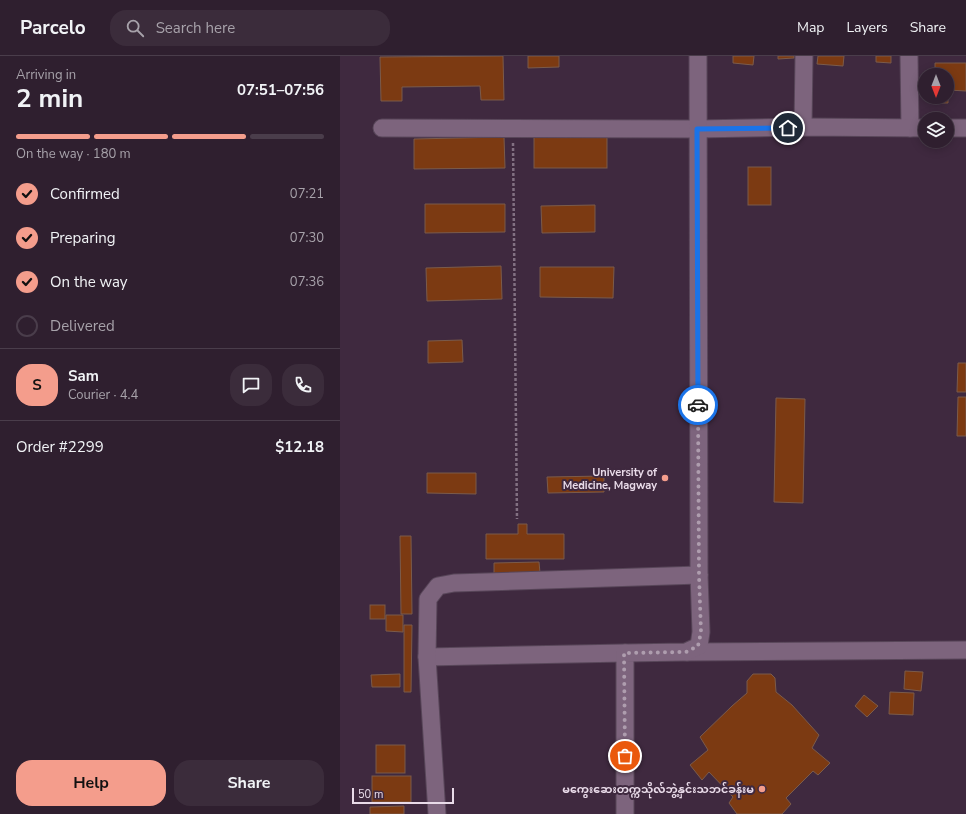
<!DOCTYPE html>
<html lang="en">
<head>
<meta charset="utf-8">
<style>
	:root { --surface:#2f1f2f; --page:#3b2c3b; --text:#f1f3f6; --muted:#a7a2aa; --line:#4a3d4b; --accent:#f49d8c }
	body { margin:0; font-family:"Nunito Sans","Noto Sans Myanmar",sans-serif; background:var(--page); color:var(--text); height:100vh; display:flex; flex-direction:column; font-size:15px; white-space:nowrap }
	* { box-sizing:border-box; margin:0 }
	p { font-size:13px; color:var(--muted) }
	.icon { flex:none; width:22px; height:22px; fill:none; stroke:currentColor; stroke-width:2; stroke-linecap:round; stroke-linejoin:round }
	.map { position:relative; flex:1; overflow:hidden }
	.drawer { display:flex; flex-direction:column; background:var(--surface); width:340px }
	.drawer>* { flex:none }
	.needle { width:26px; rotate:180deg }
	.controls { position:absolute; left:578px; top:12px; display:grid; gap:8px }
	.controls a { display:grid; place-items:center; width:36px; height:36px; border-radius:50%; background:var(--surface); box-shadow:0 2px 10px #0003,0 0 0 1px var(--line); font-size:20px }
	.scale { position:absolute; left:12px; bottom:10px; width:102px; box-sizing:border-box; padding-left:4px; border:2px solid #e9dbe9; border-top:0; font-size:11px; line-height:14px; white-space:nowrap; color:#e9dbe9; -webkit-text-stroke:3px #3f293f; paint-order:stroke }
	.pin { position:absolute; display:grid; place-items:center; width:34px; height:34px; color:#fff; margin:-17px; border:2px solid #fff; border-radius:50%; box-shadow:0 1px 4px #0007 }
	.courier { position:absolute; display:grid; place-items:center; width:40px; height:40px; margin:-20px; border:3px solid #1a73e8; border-radius:50%; background:#fff; color:#222; box-shadow:0 1px 5px #0007 }
	.head em { font-style:normal; font-weight:700 }
	.head div { display:flex; flex-direction:column-reverse }
	.head { display:flex; align-items:center; justify-content:space-between; height:68px; padding:0 16px }
	h1 { font-size:26px; font-weight:700; line-height:30px }
	.bar { display:grid; grid-template-columns:repeat(4,1fr); gap:6px 4px; align-content:center; height:48px; padding:0 16px }
	.bar i { height:5px; border-radius:3px; background:var(--line) }
	.bar .active { background:var(--accent) }
	.bar p { grid-column:span 4 }
	.line { display:flex; align-items:center; gap:10px; padding:0 16px; border-top:1px solid var(--line) }
	.line div { flex:1 }
	.round { display:grid; place-items:center; flex:none; width:42px; height:42px; border-radius:16px; background:var(--page) }
	ol { padding:0 16px; list-style:none }
	li { display:flex; align-items:center; gap:12px; height:44px }
	li p { margin-inline-start:auto }
	li .icon { padding:4px; border-radius:50%; background:var(--accent); color:#111; stroke-width:4 }
	li:last-child { color:var(--muted) }
	li i { width:22px; height:22px; border:2px solid var(--line); border-radius:50% }
	.primary-button { display:flex; gap:8px; margin-top:auto; padding:8px 16px }
	.primary-button a { flex:1; height:46px; border-radius:16px; background:var(--accent); color:#111; font-size:16px; font-weight:700; line-height:46px; text-align:center }
	.primary-button a+a { background:var(--page); color:var(--text) }
	header { display:flex; align-items:center; gap:24px; box-sizing:border-box; height:56px; padding:0 20px; background:var(--surface); border-bottom:1px solid var(--line) }
	header strong { font-size:19px }
	nav { display:flex; gap:22px; margin-inline-start:auto; font-size:14px }
	.search { width:280px; height:36px; background:var(--page); display:flex; align-items:center; gap:10px; box-sizing:border-box; padding:0 14px; border-radius:16px; color:var(--muted); font-size:15px }
	main { display:flex; flex:1; min-height:0 }
	.map>svg:first-child { display:block }
	.building { fill:#7c3a12; stroke:#7b5b4b }
	.lines { fill:none; stroke-linecap:round; stroke-linejoin:round }
	.minor-casing { stroke:#584659; stroke-width:19 }
	.path { stroke:#827082; stroke-width:2.5; stroke-dasharray:3 2; stroke-linecap:butt }
	.minor { stroke:#7d647d; stroke-width:17 }
	.done { stroke:#ae9dae; stroke-width:4; stroke-dasharray:0 7.2 }
	.route { stroke:#1a73e8; stroke-width:5 }
	.poi-dot { fill:#f49d8c; stroke:#3f293f; stroke-width:1.5 }
	.labels { text-anchor:middle; stroke-width:4; stroke-linejoin:round; paint-order:stroke }
	.poi-label { font-size:11px; font-weight:bold; fill:#e9dbe9; stroke:#3f293f; text-anchor:end }
</style>
</head>
<body>
<header>
<strong>Parcelo</strong>
<div class="search"><svg class="icon" aria-label="search" viewBox="0 0 24 24"><circle cx="10" cy="10" r="6"/><path d="M15 15l6 6"/></svg>Search here</div>
<nav><a>Map</a><a>Layers</a><a>Share</a></nav>
</header>
<main>
<section class="drawer">
<div class="head"><div><h1>2 min</h1><p>Arriving in</p></div><em>07:51–07:56</em></div>
<div class="bar"><i class="active"></i><i class="active"></i><i class="active"></i><i></i><p>On the way · 180 m</p></div>
<ol>
<li><svg class="icon" aria-label="check" viewBox="0 0 24 24"><path d="M5 12l5 5 9-10"/></svg>Confirmed<p>07:21</p></li>
<li><svg class="icon" aria-label="check" viewBox="0 0 24 24"><path d="M5 12l5 5 9-10"/></svg>Preparing<p>07:30</p></li>
<li><svg class="icon" aria-label="check" viewBox="0 0 24 24"><path d="M5 12l5 5 9-10"/></svg>On the way<p>07:36</p></li>
<li><i></i>Delivered</li>
</ol>
<div class="line" style="height:72px"><b class="round" style="background:var(--accent);color:#111">S</b><div><b>Sam</b><p>Courier · 4.4</p></div><a class="round"><svg class="icon" aria-label="chat" viewBox="0 0 24 24"><path d="M4 5h16v11H9l-5 4z"/></svg></a><a class="round"><svg class="icon" aria-label="phone" viewBox="0 0 24 24"><path d="M5 4h4l2 5-3 2q2 4 5 5l2-3 5 2v4C11 20 4 13 5 4z"/></svg></a></div>
<div class="line" style="height:52px"><div>Order #2299</div><b>$12.18</b></div>
<div class="primary-button"><a>Help</a><a>Share</a></div>
</section>
<div class="map">
<svg width="626" height="758" viewBox="0 0 626 758">
	<rect width="100%" height="100%" fill="#3f293f"/>
	<!-- building -->
	<g class="building">
		<polygon points="163,0 164,44 141,44 140,30 62,31 62,45 41,45 40,1"/>
		<polygon points="188,0 219,0 219,11 188,12"/>
		<polygon points="393,0 414,0 413,9 393,7"/>
		<polygon points="438,0 454,0 454,2 438,3"/>
		<polygon points="478,0 504,0 503,10 477,8"/>
		<polygon points="536,0 551,0 551,7 536,6"/>
		<polygon points="595,7 626,7 626,35 608,34 608,47 595,47 595,41 607,41 607,19 595,19"/>
		<polygon points="164,81 165,112 74,113 74,83"/>
		<rect x="194" y="81" width="73" height="31"/>
		<rect x="408" y="111" width="23" height="38"/>
		<polygon points="85,148 165,148 165,176 85,177"/>
		<polygon points="255,149 255,176 202,177 201,150"/>
		<polygon points="161,210 162,243 87,245 86,212"/>
		<polygon points="200,211 274,211 273,242 200,241"/>
		<polygon points="122,284 123,306 88,307 88,285"/>
		<polygon points="618,307 626,307 626,336 617,336"/>
		<polygon points="618,341 626,341 626,380 617,380"/>
		<polygon points="436,342 465,343 463,447 434,446"/>
		<polygon points="87,417 136,417 136,438 87,437"/>
		<polygon points="264,420 264,436 208,437 207,421"/>
		<polygon points="178,468 187,468 187,478 224,478 224,503 146,503 146,478 178,478"/>
		<polygon points="60,480 71,480 72,558 61,558"/>
		<polygon points="199,506 200,517 154,518 154,507"/>
		<rect x="30" y="549" width="15" height="14"/>
		<polygon points="46,559 63,559 63,576 46,575"/>
		<polygon points="64,569 72,569 71,636 64,636"/>
		<polygon points="565,615 583,616 581,635 564,633"/>
		<polygon points="60,618 60,631 32,631 31,619"/>
		<polygon points="413,618 431,618 435,622 436,636 452,649 479,679 472,692 490,707 478,719 473,715 446,742 451,748 442,758 397,758 389,747 393,741 369,716 362,724 350,709 368,694 360,681 392,650 407,637 407,625"/>
		<polygon points="550,636 574,637 573,659 549,658"/>
		<polygon points="524,639 538,650 527,661 515,650"/>
		<rect x="36" y="689" width="29" height="28"/>
		<rect x="32" y="720" width="39" height="26"/>
		<polygon points="64,750 64,758 30,758 30,751"/>
	</g>
	<g class="lines">
		<defs>
			<g id="minor">
				<polyline points="569,0 570,72"/>
				<polyline points="463,71 464,0"/>
				<polyline points="42,72 357,73 463,71 585,72"/>
				<polyline points="607,72 626,72"/>
				<polyline points="347,596 626,594"/>
				<polyline points="87,601 285,597"/>
				<polyline points="97,758 87,601 88,543 98,530 114,527 359,519"/>
				<polyline points="285,758 285,597 346,596 359,590 361,576 359,519 358,0"/>
			</g>
		</defs>
		<!-- minor casing -->
		<use href="#minor" class="minor-casing"/>
		<!-- path -->
		<polyline class="path" points="173,87 177,463"/>
		<!-- minor -->
		<use href="#minor" class="minor"/>
	</g>
	<g class="lines">
		<!-- done -->
		<polyline class="done" points="285,700 284,597 346,596 358,590 361,576 359,519 358,349"/>
		<!-- route -->
		<polyline class="route" points="358,349 357,73 448,72"/>
	</g>
	<!-- markers -->
	<g class="poi-dot">
		<circle cx="325" cy="422" r="4"/>
		<circle cx="422" cy="733" r="4"/>
	</g>
	<g class="labels">
		<!-- poi labels -->
		<g class="poi-label">
			<text x="317" y="420">University of<tspan x="317" dy="13">Medicine, Magway</tspan></text>
			<text x="414" y="737">မကွေးဆေးတက္ကသိုလ်ဘွဲ့နှင်းသဘင်ခန်းမ</text>
		</g>
	</g>
</svg>
<div class="controls">
<a><svg class="needle" viewBox="-14 -14 28 28"><path d="M0-13l5 13h-10z" fill="#e53935"/><path d="M0 13l5-13h-10z" fill="#a7a2aa"/></svg></a>
<a><svg class="icon" aria-label="layers" viewBox="0 0 24 24"><path d="M12 4l9 5-9 5-9-5zM3 14l9 5 9-5"/></svg></a>
</div>
<div class="scale">50 m</div>
<div class="pin" style="left:285px;top:700px;background:#ea580c"><svg class="icon" aria-label="bag" viewBox="0 0 24 24"><path d="M5 8h14l-1 12H6zM9 8a3 3 0 0 1 6 0"/></svg></div>
<div class="pin" style="left:448px;top:72px;background:#1f2937"><svg class="icon" aria-label="home" viewBox="0 0 24 24"><path d="M3 11l9-7 9 7M6 9v11h12V9"/></svg></div>
<div class="courier" style="left:358px;top:349px"><svg class="icon" aria-label="car" viewBox="0 0 24 24"><path d="M5 17H2v-5l4-1 3-4h7l3 4 3 1v5h-3M9 17h6M6 11h13"/><circle cx="7" cy="17" r="2"/><circle cx="17" cy="17" r="2"/></svg></div>
</div>
</main>
</body>
</html>
